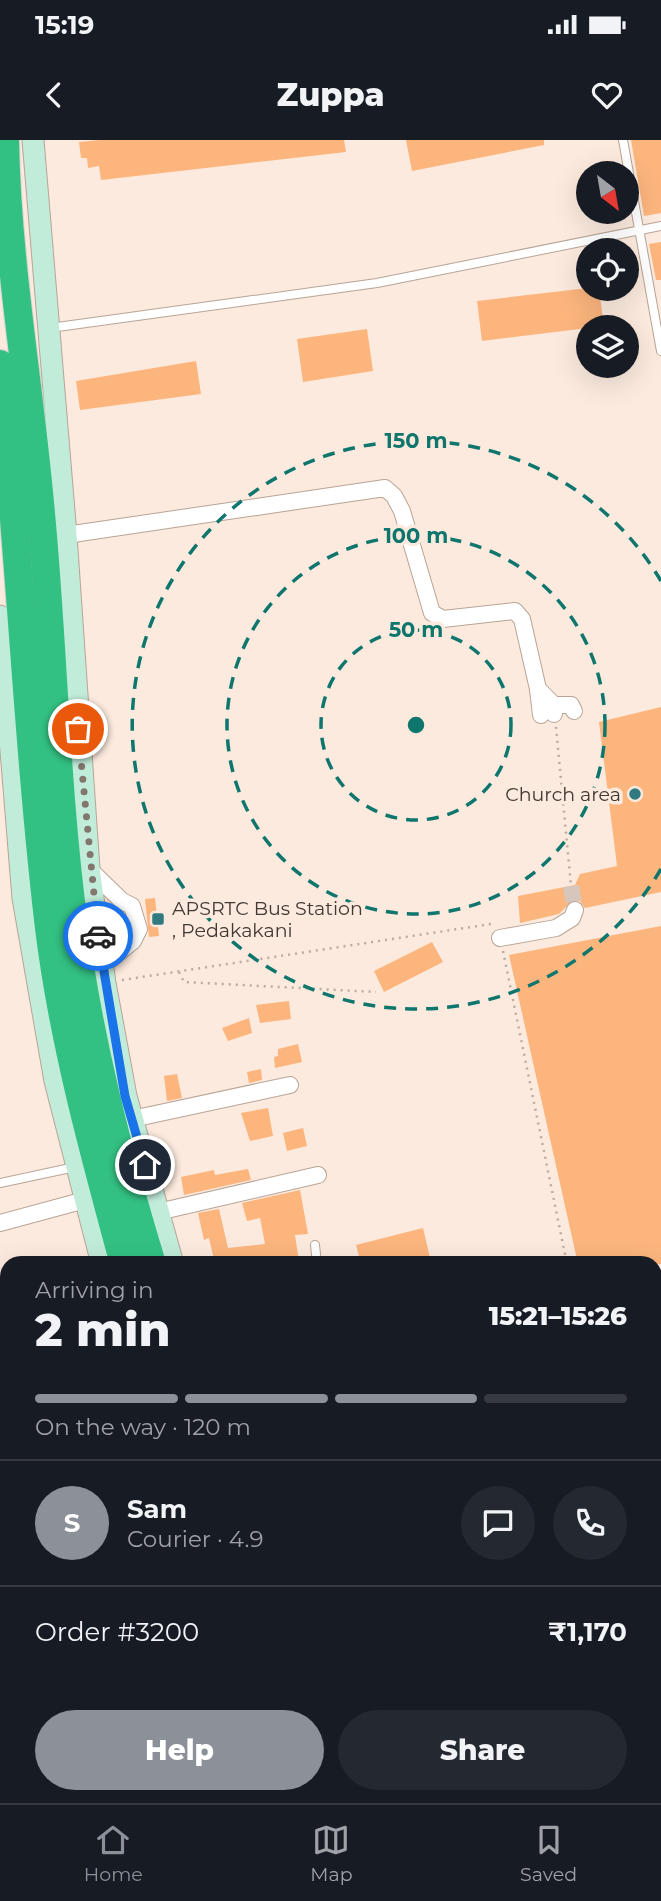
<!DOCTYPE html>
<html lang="en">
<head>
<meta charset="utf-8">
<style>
	:root { --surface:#171b24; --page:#242831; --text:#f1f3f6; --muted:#9ea1a6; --line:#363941; --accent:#8c9099 }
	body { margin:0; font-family:Montserrat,sans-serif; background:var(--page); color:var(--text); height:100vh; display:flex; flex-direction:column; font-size:26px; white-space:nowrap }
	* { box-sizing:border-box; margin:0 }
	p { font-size:23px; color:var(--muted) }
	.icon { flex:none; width:38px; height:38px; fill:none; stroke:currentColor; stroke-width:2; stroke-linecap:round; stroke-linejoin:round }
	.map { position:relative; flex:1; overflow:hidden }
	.panel { position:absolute; left:0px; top:1116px; width:662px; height:548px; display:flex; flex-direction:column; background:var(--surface); border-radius:21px 21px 0 0; box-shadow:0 7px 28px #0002 }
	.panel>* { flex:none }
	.needle { width:46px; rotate:149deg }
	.fabs { position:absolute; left:576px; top:21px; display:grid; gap:14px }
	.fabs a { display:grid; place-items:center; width:63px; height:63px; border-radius:50%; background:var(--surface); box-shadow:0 7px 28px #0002; font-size:35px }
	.pin { position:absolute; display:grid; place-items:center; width:60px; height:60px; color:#fff; margin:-30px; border:4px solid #fff; border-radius:50%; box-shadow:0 2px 7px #0007 }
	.courier { position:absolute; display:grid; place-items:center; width:70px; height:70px; margin:-35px; border:5px solid #1a73e8; border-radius:50%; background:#fff; color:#222; box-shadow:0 2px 9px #0007 }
	.summary em { font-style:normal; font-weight:800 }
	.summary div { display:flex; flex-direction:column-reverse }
	.summary { display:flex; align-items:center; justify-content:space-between; height:119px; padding:0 35px }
	h1 { font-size:46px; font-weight:800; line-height:52px }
	.bar { display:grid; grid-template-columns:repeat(4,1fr); gap:10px 7px; align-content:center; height:84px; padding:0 35px }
	.bar i { height:9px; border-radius:5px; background:var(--line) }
	.bar .current { background:var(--accent) }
	.bar p { grid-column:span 4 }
	.line { display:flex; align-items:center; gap:18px; padding:0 35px; border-top:2px solid var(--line) }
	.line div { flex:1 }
	.round { display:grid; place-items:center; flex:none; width:74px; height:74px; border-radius:37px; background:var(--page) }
	.primary-button { display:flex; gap:14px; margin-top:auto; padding:14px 35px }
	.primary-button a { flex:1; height:80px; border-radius:42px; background:var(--accent); color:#fff; font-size:28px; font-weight:800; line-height:80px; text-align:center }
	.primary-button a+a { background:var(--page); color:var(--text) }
	.status { display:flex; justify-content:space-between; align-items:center; height:49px; padding:0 35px; background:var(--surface); direction:ltr }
	.status svg { height:19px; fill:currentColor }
	header { display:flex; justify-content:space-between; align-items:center; height:91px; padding:0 35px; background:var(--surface); font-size:32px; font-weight:800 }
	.dock { display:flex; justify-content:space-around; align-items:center; height:98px; border-top:2px solid var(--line); background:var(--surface); font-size:19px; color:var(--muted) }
	.dock a { display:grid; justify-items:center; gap:4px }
	.dock .current { color:var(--accent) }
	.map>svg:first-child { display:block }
	.building { fill:#fcb57d }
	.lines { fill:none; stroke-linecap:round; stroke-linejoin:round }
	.street-tunnel { stroke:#d7c6bc; stroke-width:16; stroke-dasharray:16 8; stroke-linecap:butt }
	.lane-casing { stroke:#b9a495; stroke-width:10 }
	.street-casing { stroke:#b9a495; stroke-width:18 }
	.secondary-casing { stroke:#b9a495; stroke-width:23 }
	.highway-casing { stroke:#d5d3d2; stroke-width:30 }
	.path { stroke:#baaba1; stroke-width:2.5; stroke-dasharray:2 5; stroke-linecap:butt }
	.lane { stroke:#fff; stroke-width:8 }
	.street { stroke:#fff; stroke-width:16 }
	.secondary { stroke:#c2ecda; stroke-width:21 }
	.highway { stroke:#33c183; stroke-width:28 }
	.done { stroke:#82766e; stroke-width:7; stroke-dasharray:0 12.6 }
	.route { stroke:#1a73e8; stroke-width:9 }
	.ring { fill:none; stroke:#0f766e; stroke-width:3.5; stroke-dasharray:12 9 }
	.poi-dot { fill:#317a7f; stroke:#fceade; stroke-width:2.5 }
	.labels { text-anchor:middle; stroke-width:7; stroke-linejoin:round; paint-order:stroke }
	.poi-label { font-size:19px; fill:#413832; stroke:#fceade; text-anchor:end }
	.centre { fill:#0f766e; stroke:#fceade; stroke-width:3.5 }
	.ring-label { font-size:21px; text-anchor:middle; font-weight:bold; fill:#0f766e; stroke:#fceade; stroke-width:7; stroke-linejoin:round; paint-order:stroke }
</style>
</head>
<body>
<div class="status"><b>15:19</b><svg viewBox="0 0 49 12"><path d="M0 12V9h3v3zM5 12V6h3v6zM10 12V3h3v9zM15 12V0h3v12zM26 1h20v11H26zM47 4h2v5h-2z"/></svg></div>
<header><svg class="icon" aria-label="back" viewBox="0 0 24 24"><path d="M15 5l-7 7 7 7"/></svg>Zuppa<svg class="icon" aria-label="heart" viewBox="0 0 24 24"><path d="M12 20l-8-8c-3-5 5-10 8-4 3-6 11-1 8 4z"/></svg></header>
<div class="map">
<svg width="661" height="1663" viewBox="0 0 661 1663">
	<rect width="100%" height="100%" fill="#fceade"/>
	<!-- building -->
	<g class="building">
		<polygon points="100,0 344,0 346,12 101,40 99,26 88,28 87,18 81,18 79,2"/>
		<polygon points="406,0 544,0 544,5 412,31"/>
		<polygon points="631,0 661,0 661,73 644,76"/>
		<polygon points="661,102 661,140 656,140 649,104"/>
		<polygon points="588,148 599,149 604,186 482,201 477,161"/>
		<polygon points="367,189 373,231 303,242 297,199"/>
		<polygon points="196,221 201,254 80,270 76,241"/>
		<polygon points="661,567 661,752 585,768 579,760 573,760 559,774 520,783 518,756 575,745 580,734 617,726 599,582"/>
		<polygon points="155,758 159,796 149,797 145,759"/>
		<polygon points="661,786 661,1124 578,1124 509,815"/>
		<polygon points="432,802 443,822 384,852 374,831"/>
		<polygon points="289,861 291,879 260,883 256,865"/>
		<polygon points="249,878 252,893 228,901 222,888"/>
		<polygon points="298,904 302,922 275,928 274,917 278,916 278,909"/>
		<polygon points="261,929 262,940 249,943 247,932"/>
		<polygon points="177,934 182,958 167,961 164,936"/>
		<polygon points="268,968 273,996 250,1001 241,973"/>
		<polygon points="303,988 307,1006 287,1011 283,993"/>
		<polygon points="248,1029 251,1040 184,1055 181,1037 214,1030 215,1035"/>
		<polygon points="300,1050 308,1094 295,1095 299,1121 215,1124 209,1098 204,1100 198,1073 219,1069 228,1108 265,1104 260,1078 247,1081 242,1063"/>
		<polygon points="423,1088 431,1122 361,1124 356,1105"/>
	</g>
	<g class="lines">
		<!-- street-tunnel -->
		<polyline class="street-tunnel" points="571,746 575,770"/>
		<defs>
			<g id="lane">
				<polyline points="623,0 661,211"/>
				<polyline points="50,188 377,143 661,86"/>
				<polyline points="0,1043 75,1027"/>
				<polyline points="315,1105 317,1124"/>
			</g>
			<g id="street">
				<polyline points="66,395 385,348 394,356 402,371 432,473 443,479 515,471 522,479 538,549 554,565 554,574"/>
				<polyline points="538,549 541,575"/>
				<polyline points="554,565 571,565 574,571"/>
				<polyline points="89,729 122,761 132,766 139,789 133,801 102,826"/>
				<polyline points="500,798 556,788 572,778 575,770"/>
				<polyline points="132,979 290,945"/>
				<polyline points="158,1072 318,1035"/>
				<polyline points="0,1083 85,1060"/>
				<polyline points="0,1171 7,1169"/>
				<polyline points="654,1228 661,1226"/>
				<polyline points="0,1329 7,1345"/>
				<polyline points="654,1340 661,1338"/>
				<polyline points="0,1394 7,1392"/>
				<polyline points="654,1428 661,1458"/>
				<polyline points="0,1445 7,1443"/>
				<polyline points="654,1476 661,1472"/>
				<polyline points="0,1494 7,1493"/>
				<polyline points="0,1548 7,1546"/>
				<polyline points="654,1575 661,1574"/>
				<polyline points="0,1598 7,1596"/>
				<polyline points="0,1649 7,1647"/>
				<polyline points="114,1657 116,1663"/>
				<polyline points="175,1657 176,1663"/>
				<polyline points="138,1663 162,1657"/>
				<polyline points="530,1663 558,1657"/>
			</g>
			<g id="secondary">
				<polyline points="33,0 66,395 89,729 105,843 126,956 173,1124"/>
				<polyline points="0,476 23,758 55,941 102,1124"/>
				<polyline points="257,1657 259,1663"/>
				<polyline points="330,1657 332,1663"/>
			</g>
			<g id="highway">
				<path d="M5,0C7,122 29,242 40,363C54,504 55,645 74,785C89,900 118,1012 152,1124"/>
				<path d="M0,224C20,412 27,601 49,788C63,902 94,1013 124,1124"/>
				<polyline points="280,1657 282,1663"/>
				<polyline points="306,1657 308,1663"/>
			</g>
		</defs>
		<!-- lane casing -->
		<use href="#lane" class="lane-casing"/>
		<!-- street casing -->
		<use href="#street" class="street-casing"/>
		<!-- secondary casing -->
		<use href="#secondary" class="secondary-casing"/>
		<!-- highway casing -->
		<use href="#highway" class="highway-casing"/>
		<!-- path -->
		<g class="path">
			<polyline points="556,587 571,746"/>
			<polyline points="503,811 567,1124"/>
			<polyline points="179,832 184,842 376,852"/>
			<polyline points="122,840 491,784 495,786"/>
		</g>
		<!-- lane -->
		<use href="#lane" class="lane"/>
		<!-- street -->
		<use href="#street" class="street"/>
		<!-- secondary -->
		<use href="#secondary" class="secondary"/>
		<!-- highway -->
		<use href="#highway" class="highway"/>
	</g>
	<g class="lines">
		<!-- done -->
		<polyline class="done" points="78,589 98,796"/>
		<!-- route -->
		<polyline class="route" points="98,796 125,956 145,1025"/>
	</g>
	<!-- distance rings -->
	<g class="ring">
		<circle cx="416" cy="585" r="95"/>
		<circle cx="416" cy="585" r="189"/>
		<path d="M661 729A284 284 0 1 1 661 441"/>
	</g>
	<!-- markers -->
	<g class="poi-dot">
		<circle cx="635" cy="654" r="7"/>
		<rect x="151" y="772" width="14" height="14" rx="3.5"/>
	</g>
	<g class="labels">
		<!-- poi labels -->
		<g class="poi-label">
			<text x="621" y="661">Church area</text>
			<text x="172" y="775" text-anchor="start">APSRTC Bus Station<tspan x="172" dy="22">, Pedakakani</tspan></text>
		</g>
	</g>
	<circle cx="416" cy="585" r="10" class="centre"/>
	<g class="ring-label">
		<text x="416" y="308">150 m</text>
		<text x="416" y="403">100 m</text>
		<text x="416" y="497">50 m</text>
	</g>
</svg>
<div class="fabs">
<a><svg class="needle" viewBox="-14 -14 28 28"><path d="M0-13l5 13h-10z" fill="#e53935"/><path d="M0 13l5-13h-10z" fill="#9ea1a6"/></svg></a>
<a><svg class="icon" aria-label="locate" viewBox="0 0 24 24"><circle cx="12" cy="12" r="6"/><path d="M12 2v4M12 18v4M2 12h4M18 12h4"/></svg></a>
<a><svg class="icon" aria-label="layers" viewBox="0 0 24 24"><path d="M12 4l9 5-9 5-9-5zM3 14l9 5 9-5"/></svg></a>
</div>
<div class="pin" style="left:78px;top:589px;background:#ea580c"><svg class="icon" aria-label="bag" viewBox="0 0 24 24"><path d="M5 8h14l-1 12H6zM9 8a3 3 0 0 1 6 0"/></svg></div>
<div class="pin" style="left:145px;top:1025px;background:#1f2937"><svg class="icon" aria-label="home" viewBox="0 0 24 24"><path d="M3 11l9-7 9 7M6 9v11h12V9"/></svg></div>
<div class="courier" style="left:98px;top:796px"><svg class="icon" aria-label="car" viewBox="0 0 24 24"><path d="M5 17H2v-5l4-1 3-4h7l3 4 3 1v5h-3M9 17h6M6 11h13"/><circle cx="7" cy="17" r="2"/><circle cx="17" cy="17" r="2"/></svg></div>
<section class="panel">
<div class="summary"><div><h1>2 min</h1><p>Arriving in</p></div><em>15:21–15:26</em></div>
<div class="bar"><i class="current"></i><i class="current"></i><i class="current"></i><i></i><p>On the way · 120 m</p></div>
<div class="line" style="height:126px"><b class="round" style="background:var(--accent);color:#fff">S</b><div><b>Sam</b><p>Courier · 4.9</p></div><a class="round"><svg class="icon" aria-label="chat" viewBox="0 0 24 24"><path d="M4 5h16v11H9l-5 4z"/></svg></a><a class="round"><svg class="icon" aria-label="phone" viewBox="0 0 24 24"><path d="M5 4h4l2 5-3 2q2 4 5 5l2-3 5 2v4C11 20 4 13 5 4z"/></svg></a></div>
<div class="line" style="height:91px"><div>Order #3200</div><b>₹1,170</b></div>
<div class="primary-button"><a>Help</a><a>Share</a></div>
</section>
</div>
<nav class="dock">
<a class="current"><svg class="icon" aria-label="home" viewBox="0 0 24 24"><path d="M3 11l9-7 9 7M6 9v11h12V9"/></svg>Home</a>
<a><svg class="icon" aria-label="map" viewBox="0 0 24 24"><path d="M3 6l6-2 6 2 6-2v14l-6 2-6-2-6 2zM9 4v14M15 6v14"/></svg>Map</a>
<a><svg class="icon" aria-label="saved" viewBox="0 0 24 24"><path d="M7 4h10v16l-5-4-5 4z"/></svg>Saved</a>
</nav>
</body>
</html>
